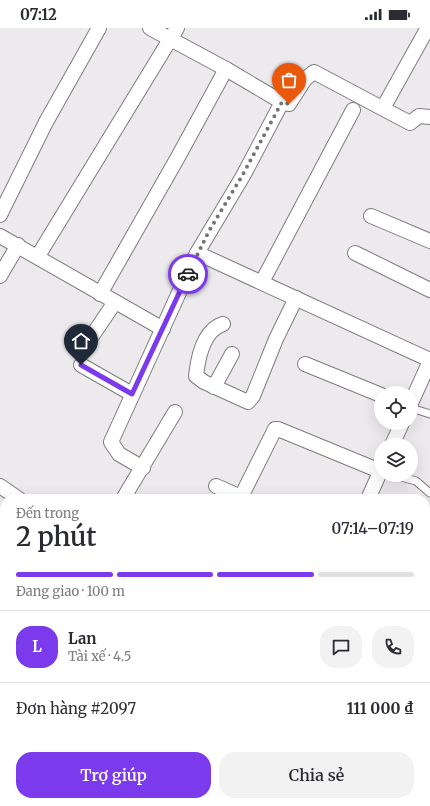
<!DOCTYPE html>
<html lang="vi">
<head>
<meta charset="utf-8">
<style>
	:root { --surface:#fff; --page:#f2f2f3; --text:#2b2b33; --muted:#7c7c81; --line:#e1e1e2; --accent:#7c3aed }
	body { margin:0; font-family:Merriweather,serif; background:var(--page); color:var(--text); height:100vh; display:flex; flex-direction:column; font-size:15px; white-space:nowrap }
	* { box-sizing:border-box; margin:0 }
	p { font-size:13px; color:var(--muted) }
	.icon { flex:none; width:22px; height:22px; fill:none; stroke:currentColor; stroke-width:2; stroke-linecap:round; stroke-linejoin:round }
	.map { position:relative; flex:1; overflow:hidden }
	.sheet { position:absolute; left:0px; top:466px; width:430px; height:312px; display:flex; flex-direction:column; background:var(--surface); border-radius:16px 16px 0 0; box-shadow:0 4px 16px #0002 }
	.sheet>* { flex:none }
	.tools { position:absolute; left:374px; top:358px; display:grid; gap:8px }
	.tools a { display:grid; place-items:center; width:44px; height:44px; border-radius:50%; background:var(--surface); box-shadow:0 4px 16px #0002; font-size:20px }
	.pin { position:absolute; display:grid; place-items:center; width:34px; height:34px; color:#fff; margin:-41px -17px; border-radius:50% 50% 50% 0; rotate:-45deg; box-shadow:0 0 4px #0007 }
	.pin .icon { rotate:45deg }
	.courier { position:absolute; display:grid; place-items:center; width:40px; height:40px; margin:-20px; border:3px solid #7c3aed; border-radius:50%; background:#fff; color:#222; box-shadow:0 1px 5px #0007 }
	.headline em { font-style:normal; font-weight:600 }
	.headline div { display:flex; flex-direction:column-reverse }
	.headline { display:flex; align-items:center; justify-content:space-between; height:68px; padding:0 16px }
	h1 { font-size:26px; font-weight:600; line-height:30px }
	.bar { display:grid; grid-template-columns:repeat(4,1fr); gap:6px 4px; align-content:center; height:48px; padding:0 16px }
	.bar i { height:5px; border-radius:3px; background:var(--line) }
	.bar .current { background:var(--accent) }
	.bar p { grid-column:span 4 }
	.line { display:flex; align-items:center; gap:10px; padding:0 16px; border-top:1px solid var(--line) }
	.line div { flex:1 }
	.round { display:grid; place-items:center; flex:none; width:42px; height:42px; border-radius:16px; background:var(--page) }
	.cta { display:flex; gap:8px; margin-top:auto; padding:8px 16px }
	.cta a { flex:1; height:46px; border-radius:16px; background:var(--accent); color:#fff; font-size:16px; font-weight:600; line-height:46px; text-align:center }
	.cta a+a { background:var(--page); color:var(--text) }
	.status { display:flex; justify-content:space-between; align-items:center; height:28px; padding:0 20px; background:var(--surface); direction:ltr }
	.status svg { height:11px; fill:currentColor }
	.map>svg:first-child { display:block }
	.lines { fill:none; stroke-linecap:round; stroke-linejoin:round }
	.lane-casing { stroke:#7f7c7e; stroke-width:9 }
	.street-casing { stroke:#7f7c7e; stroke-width:16 }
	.secondary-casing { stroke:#7f7c7e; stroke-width:22 }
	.lane { stroke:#fff; stroke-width:7 }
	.street { stroke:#fff; stroke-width:14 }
	.secondary { stroke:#fff; stroke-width:20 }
	.done { stroke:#757475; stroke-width:4; stroke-dasharray:0 7.2 }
	.route { stroke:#7c3aed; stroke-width:5 }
</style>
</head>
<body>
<div class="status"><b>07:12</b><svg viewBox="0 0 49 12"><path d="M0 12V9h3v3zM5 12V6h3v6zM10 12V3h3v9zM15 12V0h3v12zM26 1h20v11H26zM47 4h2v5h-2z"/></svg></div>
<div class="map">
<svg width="430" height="778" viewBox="0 0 430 778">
	<rect width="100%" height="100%" fill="#edeaed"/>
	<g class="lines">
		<defs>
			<g id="lane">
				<polyline points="411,380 430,386"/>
				<polyline points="394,447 416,453 430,465"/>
				<polyline points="0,609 5,599"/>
			</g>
			<g id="street">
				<polyline points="150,0 226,41 282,74 289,76 305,51 314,44 410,95 419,88 430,89"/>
				<polyline points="383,80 426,3"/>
				<polyline points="0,187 46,94 99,0"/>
				<polyline points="371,188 430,213"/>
				<polyline points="0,208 163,301"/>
				<polyline points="197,225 430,332"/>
				<polyline points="355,225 430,262"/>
				<polyline points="38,228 177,0"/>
				<polyline points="0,248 18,217"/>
				<polyline points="262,254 353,82"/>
				<polyline points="100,266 178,129 226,41"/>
				<path d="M223,296C204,302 198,329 196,348L204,354L248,374L253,368L276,311L296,270"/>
				<polyline points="92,308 115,274"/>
				<polyline points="305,336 381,367"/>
				<polyline points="81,337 132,366"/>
				<polyline points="214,359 232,326"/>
				<polyline points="411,375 430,333"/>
				<polyline points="392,417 402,395"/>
				<polyline points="143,440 119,426 111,414 197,225 243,148 282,74"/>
				<polyline points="0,458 19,471"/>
				<polyline points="216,458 245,471"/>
				<polyline points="241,469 275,401 278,401 380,443"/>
				<polyline points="123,471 175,384"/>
				<polyline points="368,471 381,442"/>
				<polyline points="101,778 103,773"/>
				<polyline points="200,778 203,773"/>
			</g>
			<g id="secondary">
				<polyline points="425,675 430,675"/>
				<polyline points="0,698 5,697"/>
			</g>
		</defs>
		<!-- lane casing -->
		<use href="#lane" class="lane-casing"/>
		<!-- street casing -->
		<use href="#street" class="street-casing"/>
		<!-- secondary casing -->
		<use href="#secondary" class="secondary-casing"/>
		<!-- lane -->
		<use href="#lane" class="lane"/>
		<!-- street -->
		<use href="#street" class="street"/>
		<!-- secondary -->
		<use href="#secondary" class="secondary"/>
	</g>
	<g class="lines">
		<!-- done -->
		<polyline class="done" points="188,246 209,203 242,148 282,74 289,76"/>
		<!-- route -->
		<polyline class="route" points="81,337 132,366 188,246"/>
	</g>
</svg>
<div class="tools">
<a><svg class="icon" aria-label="locate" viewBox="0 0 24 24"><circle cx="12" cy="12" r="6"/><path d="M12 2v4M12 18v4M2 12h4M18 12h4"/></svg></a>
<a><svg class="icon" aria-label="layers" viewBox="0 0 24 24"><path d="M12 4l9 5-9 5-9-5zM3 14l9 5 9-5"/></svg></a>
</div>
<div class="pin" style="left:289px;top:76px;background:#ea580c"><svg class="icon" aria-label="bag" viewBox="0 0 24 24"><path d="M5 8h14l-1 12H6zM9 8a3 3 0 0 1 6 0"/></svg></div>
<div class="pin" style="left:81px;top:337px;background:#1f2937"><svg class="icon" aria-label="home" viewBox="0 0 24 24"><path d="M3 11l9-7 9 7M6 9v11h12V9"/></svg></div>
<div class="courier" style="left:188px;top:246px"><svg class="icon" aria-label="car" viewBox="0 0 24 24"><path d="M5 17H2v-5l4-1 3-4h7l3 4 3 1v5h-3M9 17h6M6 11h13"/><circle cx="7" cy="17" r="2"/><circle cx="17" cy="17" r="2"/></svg></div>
<section class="sheet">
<div class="headline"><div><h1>2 phút</h1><p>Đến trong</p></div><em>07:14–07:19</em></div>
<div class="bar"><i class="current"></i><i class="current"></i><i class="current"></i><i></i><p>Đang giao · 100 m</p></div>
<div class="line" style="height:72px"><b class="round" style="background:var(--accent);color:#fff">L</b><div><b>Lan</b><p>Tài xế · 4.5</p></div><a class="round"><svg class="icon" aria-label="chat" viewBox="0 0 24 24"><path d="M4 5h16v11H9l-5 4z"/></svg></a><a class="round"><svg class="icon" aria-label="phone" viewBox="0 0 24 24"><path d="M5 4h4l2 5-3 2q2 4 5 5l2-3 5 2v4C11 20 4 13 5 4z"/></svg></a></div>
<div class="line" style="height:52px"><div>Đơn hàng #2097</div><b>111 000 ₫</b></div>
<div class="cta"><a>Trợ giúp</a><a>Chia sẻ</a></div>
</section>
</div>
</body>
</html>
